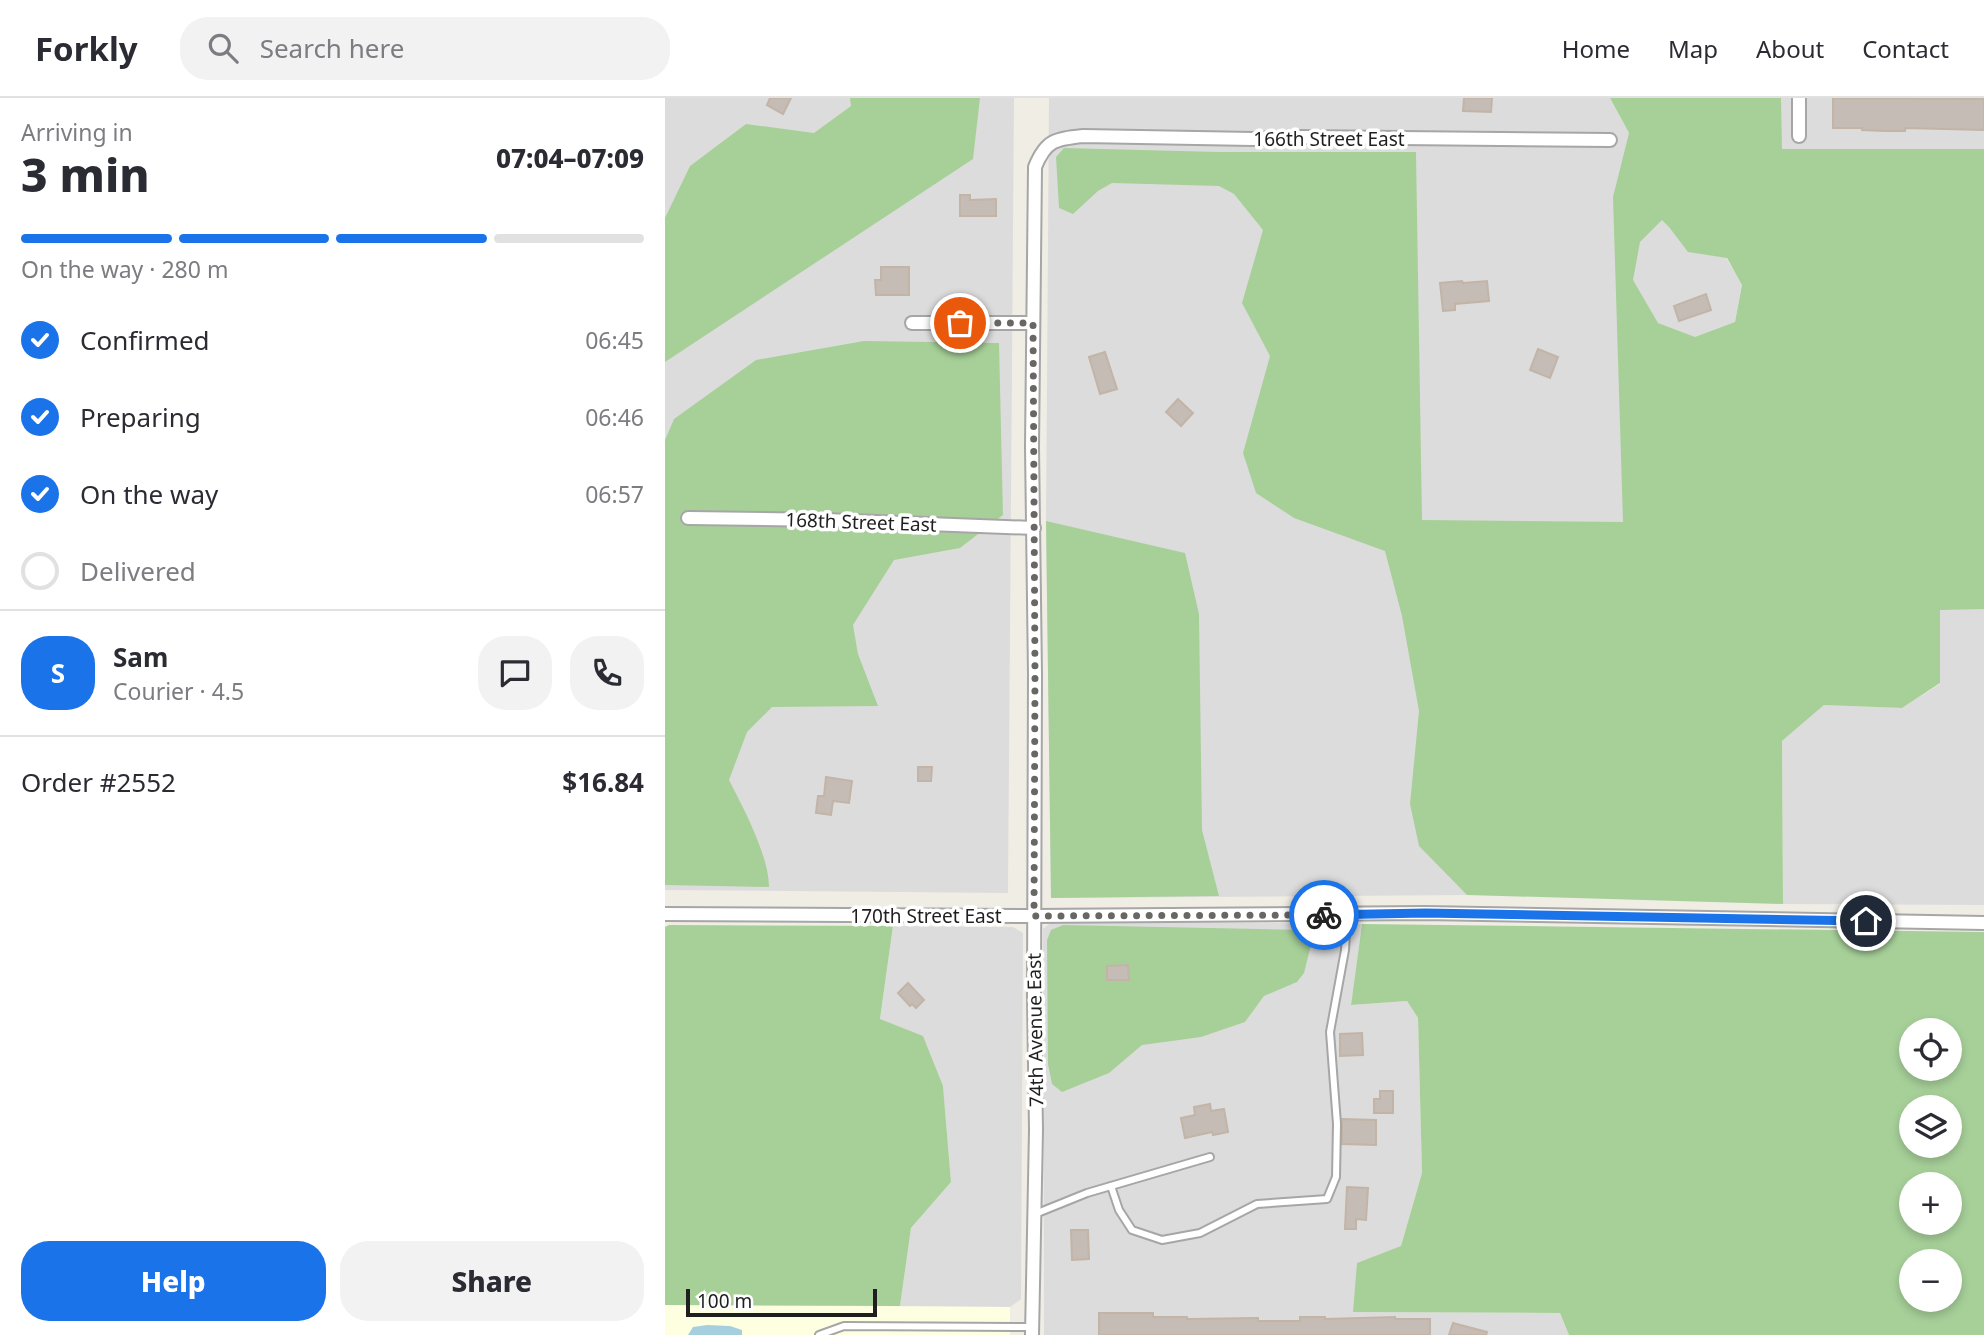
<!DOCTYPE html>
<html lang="en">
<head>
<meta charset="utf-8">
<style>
	:root { --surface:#fff; --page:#f2f2f3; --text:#2b2b33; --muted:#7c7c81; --line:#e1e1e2; --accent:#1a73e8 }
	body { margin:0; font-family:"Noto Sans",sans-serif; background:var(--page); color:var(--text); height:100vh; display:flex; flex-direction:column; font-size:26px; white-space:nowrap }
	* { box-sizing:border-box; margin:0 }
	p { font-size:23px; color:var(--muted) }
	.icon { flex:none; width:38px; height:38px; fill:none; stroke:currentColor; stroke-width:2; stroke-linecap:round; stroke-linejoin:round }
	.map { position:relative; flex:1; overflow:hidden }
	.details { display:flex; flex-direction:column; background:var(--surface); width:665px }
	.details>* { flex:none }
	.buttons { position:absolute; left:1234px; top:920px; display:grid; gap:14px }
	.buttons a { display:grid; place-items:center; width:63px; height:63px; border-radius:50%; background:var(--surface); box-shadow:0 4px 10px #0003; font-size:35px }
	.scale { position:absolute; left:21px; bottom:18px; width:191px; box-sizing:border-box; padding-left:7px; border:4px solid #1f1f1f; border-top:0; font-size:19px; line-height:24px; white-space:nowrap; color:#1f1f1f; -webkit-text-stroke:5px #fff; paint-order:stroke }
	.pin { position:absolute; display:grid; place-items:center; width:60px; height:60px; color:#fff; margin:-30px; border:4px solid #fff; border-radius:50%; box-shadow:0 2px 7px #0007 }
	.courier { position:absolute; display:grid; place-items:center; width:70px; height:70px; margin:-35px; border:5px solid #1a73e8; border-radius:50%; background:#fff; color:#222; box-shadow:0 2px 9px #0007 }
	.summary em { font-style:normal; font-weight:800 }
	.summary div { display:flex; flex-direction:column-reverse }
	.summary { display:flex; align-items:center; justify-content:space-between; height:119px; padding:0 21px }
	h1 { font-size:46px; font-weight:800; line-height:52px }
	.bar { display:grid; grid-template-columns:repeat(4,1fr); gap:10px 7px; align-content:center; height:84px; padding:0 21px }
	.bar i { height:9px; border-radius:5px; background:var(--line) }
	.bar .on { background:var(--accent) }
	.bar p { grid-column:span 4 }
	.line { display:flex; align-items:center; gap:18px; padding:0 21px; border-top:2px solid var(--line) }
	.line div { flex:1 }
	.round { display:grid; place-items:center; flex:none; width:74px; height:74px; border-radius:28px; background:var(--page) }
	ol { padding:0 21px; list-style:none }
	li { display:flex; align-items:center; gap:21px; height:77px }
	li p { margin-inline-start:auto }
	li .icon { padding:7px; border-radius:50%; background:var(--accent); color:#fff; stroke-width:4 }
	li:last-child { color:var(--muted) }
	li i { width:38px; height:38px; border:4px solid var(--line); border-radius:50% }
	.primary-button { display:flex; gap:14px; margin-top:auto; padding:14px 21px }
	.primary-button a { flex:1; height:80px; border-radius:28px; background:var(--accent); color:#fff; font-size:28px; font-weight:800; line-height:80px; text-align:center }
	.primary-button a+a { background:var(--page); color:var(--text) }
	header { display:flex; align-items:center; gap:42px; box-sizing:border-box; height:98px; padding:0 35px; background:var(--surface); border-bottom:2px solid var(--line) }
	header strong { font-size:33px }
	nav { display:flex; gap:38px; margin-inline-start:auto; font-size:24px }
	.search { width:490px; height:63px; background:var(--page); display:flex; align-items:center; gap:18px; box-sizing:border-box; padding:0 24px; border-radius:28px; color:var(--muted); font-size:26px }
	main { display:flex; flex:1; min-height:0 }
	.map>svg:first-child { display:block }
	.residential { fill:#dddcdc }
	.education { fill:#feffe0 }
	.forest { fill:#a7d099; fill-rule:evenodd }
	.water { fill:#a5cfdf }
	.building { fill:#c5bcb5; stroke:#c2b4a7; stroke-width:2 }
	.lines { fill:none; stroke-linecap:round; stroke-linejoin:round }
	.lane-casing { stroke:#a6a6a6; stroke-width:10 }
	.street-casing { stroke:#a6a6a6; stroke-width:16 }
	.lane { stroke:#fff; stroke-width:6 }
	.street { stroke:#fff; stroke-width:12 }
	.done { stroke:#686764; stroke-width:7; stroke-dasharray:0 12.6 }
	.route { stroke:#1a73e8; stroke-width:9 }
	.labels { text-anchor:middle; stroke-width:7; stroke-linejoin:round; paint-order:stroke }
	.street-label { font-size:19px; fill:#1f1f1f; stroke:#fff }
</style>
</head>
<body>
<header>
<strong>Forkly</strong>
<div class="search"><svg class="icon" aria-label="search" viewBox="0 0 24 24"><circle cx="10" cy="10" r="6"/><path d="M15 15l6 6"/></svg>Search here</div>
<nav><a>Home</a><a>Map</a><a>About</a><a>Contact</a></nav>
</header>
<main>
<section class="details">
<div class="summary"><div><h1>3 min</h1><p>Arriving in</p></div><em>07:04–07:09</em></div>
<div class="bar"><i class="on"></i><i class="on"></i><i class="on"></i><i></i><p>On the way · 280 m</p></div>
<ol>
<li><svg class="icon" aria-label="check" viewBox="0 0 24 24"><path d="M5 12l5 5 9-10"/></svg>Confirmed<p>06:45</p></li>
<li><svg class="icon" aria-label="check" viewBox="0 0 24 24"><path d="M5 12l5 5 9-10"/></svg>Preparing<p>06:46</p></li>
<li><svg class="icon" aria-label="check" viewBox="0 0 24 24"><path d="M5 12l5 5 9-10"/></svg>On the way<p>06:57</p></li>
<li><i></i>Delivered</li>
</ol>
<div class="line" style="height:126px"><b class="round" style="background:var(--accent);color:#fff">S</b><div><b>Sam</b><p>Courier · 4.5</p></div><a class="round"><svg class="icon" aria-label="chat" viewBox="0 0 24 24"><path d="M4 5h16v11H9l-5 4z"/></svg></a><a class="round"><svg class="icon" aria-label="phone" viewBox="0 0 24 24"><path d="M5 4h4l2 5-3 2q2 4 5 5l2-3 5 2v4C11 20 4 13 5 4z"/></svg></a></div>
<div class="line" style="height:91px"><div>Order #2552</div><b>$16.84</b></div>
<div class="primary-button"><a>Help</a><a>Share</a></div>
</section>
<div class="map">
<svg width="1319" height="1237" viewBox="0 0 1319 1237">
	<rect width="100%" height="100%" fill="#f0ede5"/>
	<!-- residential -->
	<g class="residential">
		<polygon points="0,0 349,0 343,795 0,792"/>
		<polygon points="384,0 945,0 964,35 1061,160 1077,186 1070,224 958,425 802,797 386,800 381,423"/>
		<rect x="1116" y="0" width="203" height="51"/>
		<polygon points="1275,511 1319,511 1319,807 1118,806 1117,643 1159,607 1237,610 1275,586"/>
		<polygon points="388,823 697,826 686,907 742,903 753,920 757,1075 736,1148 688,1214 895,1215 904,1237 379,1237 378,831"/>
		<polygon points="228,828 348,829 358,835 356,1201 345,1209 235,1208 246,1130 286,1084 278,988 215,922"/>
	</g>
	<!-- education -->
	<polygon class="education" points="0,1207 345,1209 345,1237 0,1237"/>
	<!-- forest -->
	<g class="forest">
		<polygon points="185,0 315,0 308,61 0,264 0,120 25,68 81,26 149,35 186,8"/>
		<path d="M945,0H1116L1117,51H1319V511L1275,512V585L1237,610L1159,607L1117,643L1118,806L802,797L754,748L745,706L754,613L737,518L720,453L629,420L591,395L578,355L605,258L577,205L598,132L569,96L554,88L447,85L433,93L408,116L394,110L391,59L399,50L554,54H751L757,422L958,424L948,99L964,35ZM997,122L1004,129L1023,154L1062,160L1077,187L1070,224L1030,239L993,225L968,182L975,144Z"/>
		<path d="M199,243L334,245L338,417L295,450L229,462L188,527L193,556L213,608L107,609L82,634L64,682C78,709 104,758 104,789L0,787V342L9,321L91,262Z"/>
		<polygon points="381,423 520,455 534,516 537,732 554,798 386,800"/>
		<path d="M697,826L1319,834V1237H904L895,1215L688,1214L692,1165L736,1148L757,1075L753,920L742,903L686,907ZM1246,933H1284V971H1246ZM1246,1010H1284V1048H1246ZM1246,1087H1284V1125H1246ZM1246,1164H1284V1202H1246Z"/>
		<polygon points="4,827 228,828 215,921 258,938 278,988 286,1084 246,1130 235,1208 0,1207 0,829"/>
		<polygon points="398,827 641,832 648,839 639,875 632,884 599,898 580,924 536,939 477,947 444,975 397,994 387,986 383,966 382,842 386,832"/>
	</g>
	<!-- water -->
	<polygon class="water" points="42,1227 65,1228 77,1232 77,1237 23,1237 28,1229"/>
	<!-- building -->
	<g class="building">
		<polygon points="105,0 126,0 118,16 102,7"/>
		<polygon points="799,0 827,0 826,14 798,13"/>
		<polygon points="1168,0 1319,1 1319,32 1240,30 1240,33 1220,33 1197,32 1197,30 1168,30"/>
		<polygon points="295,97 305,97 305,102 331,101 331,118 295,118"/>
		<polygon points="216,169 244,169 244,197 211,197 210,182 216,182"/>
		<polygon points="797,183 798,185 822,183 824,203 790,206 790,212 778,213 775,185"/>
		<polygon points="1041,196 1046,212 1014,223 1009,208"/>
		<polygon points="873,251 893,259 885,280 865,272"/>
		<polygon points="440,254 452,291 435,296 424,259"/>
		<polygon points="513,301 528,315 516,328 501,314"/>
		<polygon points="253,669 267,669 266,683 253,683"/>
		<polygon points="161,679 187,683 184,705 168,703 166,717 151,715 153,698 159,698"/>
		<polygon points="463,867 464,882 442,882 442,868"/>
		<polygon points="243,885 259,902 251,910 247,906 245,908 233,895"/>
		<polygon points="697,935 698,957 675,958 675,936"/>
		<polygon points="715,993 728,993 728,1015 709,1015 709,1001 715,1001"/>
		<polygon points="545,1006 546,1013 559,1011 563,1034 548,1037 547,1034 520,1040 516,1020 530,1017 529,1009"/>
		<polygon points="677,1021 711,1022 711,1047 677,1046"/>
		<polygon points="682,1089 703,1090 701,1122 691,1121 691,1131 680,1131"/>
		<polygon points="406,1132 423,1132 424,1161 407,1162"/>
		<polygon points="434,1215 488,1215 488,1219 522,1219 522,1221 593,1220 593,1223 635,1223 635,1219 660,1219 660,1221 730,1219 730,1221 765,1221 765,1237 434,1237"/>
		<polygon points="788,1225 822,1234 821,1237 784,1237"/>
	</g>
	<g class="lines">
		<defs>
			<g id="lane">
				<polyline points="446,1088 454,1112 467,1132 497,1142 535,1135 592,1106 662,1101 671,1079 672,1026 665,934 680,852 682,816"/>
				<polyline points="370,1116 422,1095 545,1059"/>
				<polyline points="154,1237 179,1228 367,1229"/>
			</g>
			<g id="street">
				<polyline points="1134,38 1134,0"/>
				<polyline points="247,225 368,225"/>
				<polyline points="23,420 160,422 369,430"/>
				<polyline points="0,816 369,818 760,815 1319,825"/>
				<path d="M367,1237L371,1032L369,899L370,577L367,349L370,69C381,42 390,41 418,38L588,41L633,39L945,42"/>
			</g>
		</defs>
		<!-- lane casing -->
		<use href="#lane" class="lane-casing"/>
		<!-- street casing -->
		<use href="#street" class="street-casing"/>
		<!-- lane -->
		<use href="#lane" class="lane"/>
		<!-- street -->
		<use href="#street" class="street"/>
	</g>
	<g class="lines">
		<!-- done -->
		<polyline class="done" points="295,225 368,225 370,577 369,818 659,817"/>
		<!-- route -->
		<polyline class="route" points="659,817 760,815 1201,823"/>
	</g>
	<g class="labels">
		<!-- street labels -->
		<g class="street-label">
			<text x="664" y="48">166th Street East</text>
			<text transform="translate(196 424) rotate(2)" y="7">168th Street East</text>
			<text x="261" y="825">170th Street East</text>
			<text transform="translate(370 932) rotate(-91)" y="7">74th Avenue East</text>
		</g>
	</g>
</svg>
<div class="buttons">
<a><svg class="icon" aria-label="locate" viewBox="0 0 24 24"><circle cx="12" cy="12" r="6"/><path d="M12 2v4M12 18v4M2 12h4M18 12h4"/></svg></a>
<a><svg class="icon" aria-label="layers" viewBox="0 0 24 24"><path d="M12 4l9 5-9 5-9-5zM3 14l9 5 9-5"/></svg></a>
<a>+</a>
<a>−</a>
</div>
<div class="scale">100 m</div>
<div class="pin" style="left:295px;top:225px;background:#ea580c"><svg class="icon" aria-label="bag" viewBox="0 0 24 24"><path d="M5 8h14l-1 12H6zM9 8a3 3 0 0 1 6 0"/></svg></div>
<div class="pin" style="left:1201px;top:823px;background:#1f2937"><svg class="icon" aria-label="home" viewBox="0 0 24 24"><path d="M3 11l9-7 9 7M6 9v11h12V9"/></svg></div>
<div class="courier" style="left:659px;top:817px"><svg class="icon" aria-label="bike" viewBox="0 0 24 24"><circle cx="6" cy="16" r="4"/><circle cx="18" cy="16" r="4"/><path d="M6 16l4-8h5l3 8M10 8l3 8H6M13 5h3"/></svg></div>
</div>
</main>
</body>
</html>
